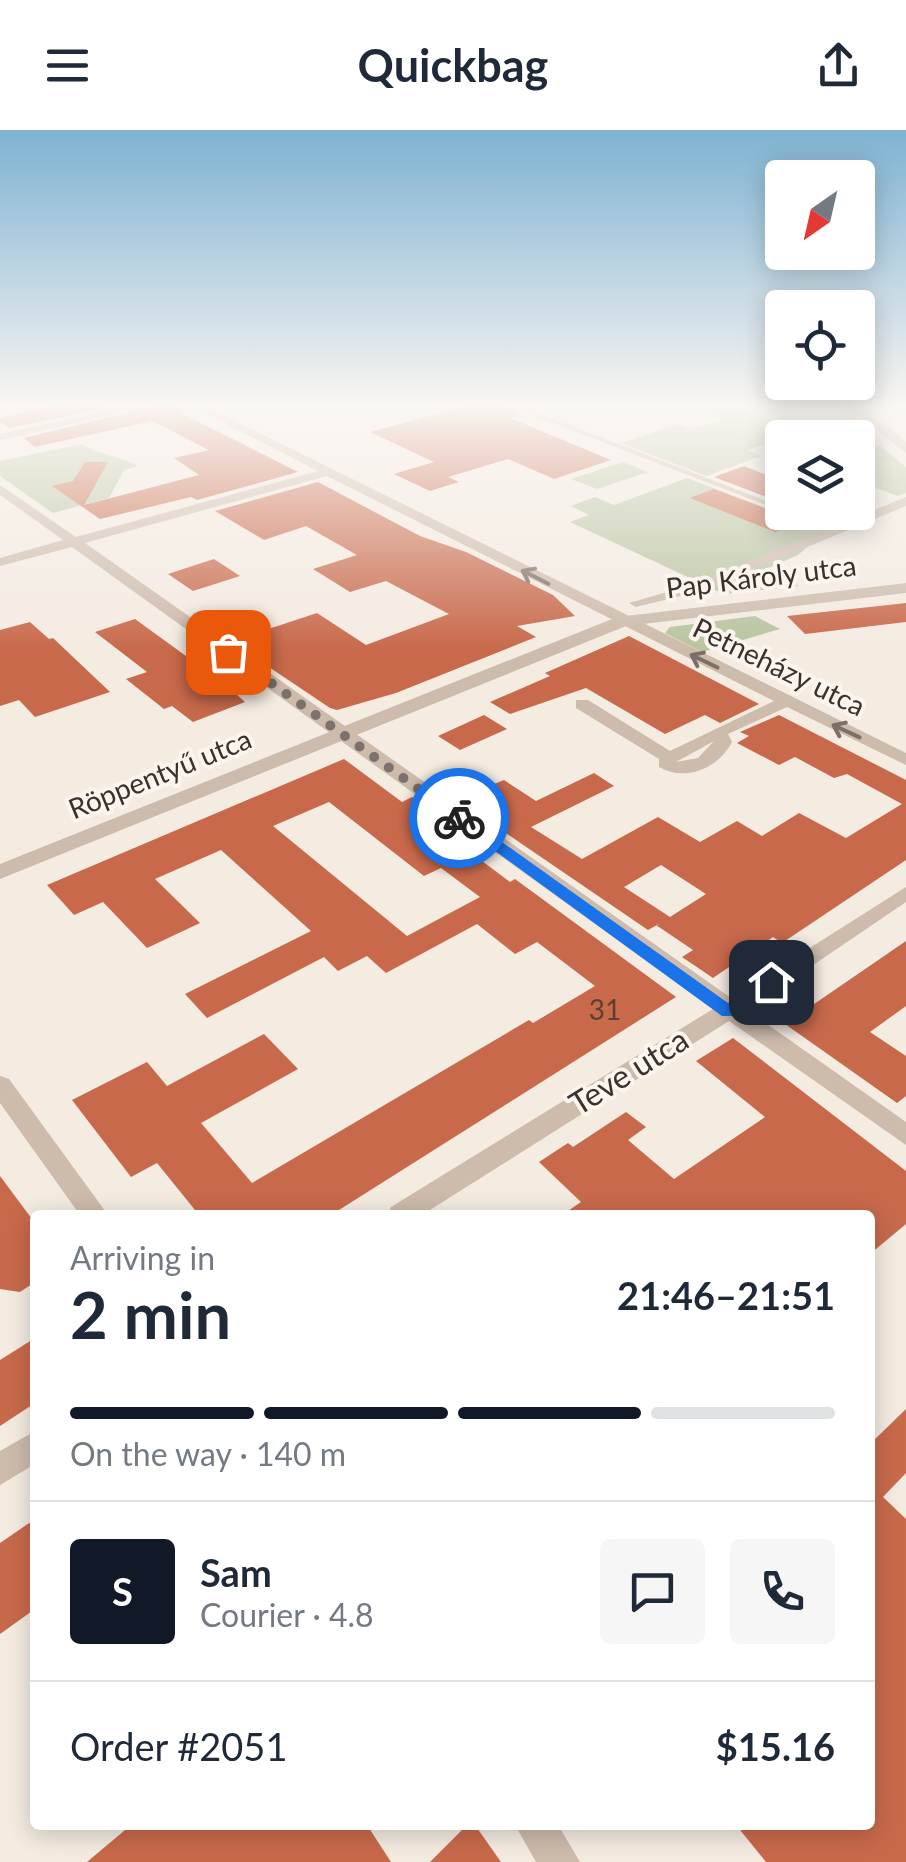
<!DOCTYPE html>
<html lang="en">
<head>
<meta charset="utf-8">
<style>
	:root { --surface:#fff; --page:#f6f6f7; --text:#1f2937; --muted:#747a83; --line:#e0e1e3; --accent:#111827 }
	body { margin:0; font-family:Lato,sans-serif; background:var(--page); color:var(--text); height:100vh; display:flex; flex-direction:column; font-size:38px; white-space:nowrap }
	* { box-sizing:border-box; margin:0 }
	p { font-size:32px; color:var(--muted) }
	.icon { flex:none; width:55px; height:55px; fill:none; stroke:currentColor; stroke-width:2; stroke-linecap:round; stroke-linejoin:round }
	.map { position:relative; flex:1; overflow:hidden }
	.drawer { position:absolute; left:30px; top:1080px; width:845px; height:620px; display:flex; flex-direction:column; background:var(--surface); border-radius:10px; box-shadow:0 5px 25px #0003 }
	.drawer>* { flex:none }
	.needle { width:65px; rotate:214deg }
	.fabs { position:absolute; left:765px; top:30px; display:grid; gap:20px }
	.fabs a { display:grid; place-items:center; width:110px; height:110px; border-radius:10px; background:var(--surface); box-shadow:0 5px 25px #0003; font-size:50px }
	.pin { position:absolute; display:grid; place-items:center; width:85px; height:85px; color:#fff; margin:-42px; border-radius:20px; box-shadow:0 5px 15px #0006 }
	.courier { position:absolute; display:grid; place-items:center; width:100px; height:100px; margin:-50px; border:8px solid #1a73e8; border-radius:50%; background:#fff; color:#222; box-shadow:0 2px 12px #0007 }
	.headline em { font-style:normal; font-weight:700 }
	.headline div { display:flex; flex-direction:column-reverse }
	.headline { display:flex; align-items:center; justify-content:space-between; height:170px; padding:0 40px }
	h1 { font-size:65px; font-weight:700; line-height:75px }
	.bar { display:grid; grid-template-columns:repeat(4,1fr); gap:15px 10px; align-content:center; height:120px; padding:0 40px }
	.bar i { height:12px; border-radius:8px; background:var(--line) }
	.bar .current { background:var(--accent) }
	.bar p { grid-column:span 4 }
	.line { display:flex; align-items:center; gap:25px; padding:0 40px; border-top:2px solid var(--line) }
	.line div { flex:1 }
	.round { display:grid; place-items:center; flex:none; width:105px; height:105px; border-radius:10px; background:var(--page) }
	header { display:flex; justify-content:space-between; align-items:center; height:130px; padding:0 40px; background:var(--surface); font-size:45px; font-weight:700 }
	.map>svg:first-child { display:block }
	.green { fill:#b8c4a0 }
	.building { fill:#c8694b; fill-rule:evenodd }
	.lines { fill:none; stroke-linecap:round; stroke-linejoin:round }
	.pedestrian { fill:#cdbbac; fill-rule:evenodd }
	.minor { fill:#cdbbac; fill-rule:evenodd }
	.tertiary { fill:#cdbbac; fill-rule:evenodd }
	.oneway { stroke:#7d6f65 }
	.route { fill:#1a73e8 }
	.done { stroke:#7c716b; stroke-width:10; stroke-dasharray:0 18 }
	.labels { text-anchor:middle; stroke-width:8; stroke-linejoin:round; paint-order:stroke }
	.far-street-label { font-size:28px; fill:#3b302b; stroke:#fbf5ee }
	.number-label { font-size:28px; fill:#5e3e33 }
	.street-label { font-size:32px; fill:#3b302b; stroke:#fbf5ee }
</style>
</head>
<body>
<header><svg class="icon" aria-label="menu" viewBox="0 0 24 24"><path d="M4 6h16M4 12h16M4 18h16"/></svg>Quickbag<svg class="icon" aria-label="share" viewBox="0 0 24 24"><path d="M12 15V3M7 8l5-5 5 5M5 13v7h14v-7"/></svg></header>
<div class="map">
<svg width="906" height="1732" viewBox="0 0 906 1732">
	<rect width="100%" height="100%" fill="#f4ebe1"/>
	<!-- green -->
	<g class="green">
		<polygon points="708,277 735,277 817,305 834,299 843,307 785,307 748,320 761,326 706,346 621,313 679,294 693,299 724,289 700,280"/>
		<path d="M82,314C100,326 118,325 138,336L124,340L109,368L53,383L0,346V331Z"/>
		<polygon points="879,315 906,337 906,363 898,366 858,351 858,324"/>
		<polygon points="623,332 648,342 597,359 571,349"/>
		<polygon points="687,348 825,401 798,425 766,439 799,456 724,464 570,392 589,385 571,376 595,367 614,375"/>
		<polygon points="755,486 780,499 702,522 665,503 670,497"/>
	</g>
	<!-- building -->
	<g class="building">
		<polygon points="49,277 108,277 9,298 0,292 0,288"/>
		<polygon points="151,277 180,277 181,283 298,342 197,370 191,367 100,389 52,356 73,351 85,332 108,332 84,375 199,345 174,328 209,320 152,291 35,317 24,308"/>
		<polygon points="464,277 507,277 520,285 510,288 611,330 554,349 508,329 448,347 459,352 430,361 394,344 434,332 370,302"/>
		<polygon points="744,336 782,351 782,373 714,347"/>
		<polygon points="318,352 420,406 466,422 553,465 575,486 517,496 536,507 396,563 337,580 330,578 224,507 244,500 250,505 317,483 366,515 449,484 386,451 350,462 313,439 357,425 306,396 264,410 215,381"/>
		<polygon points="714,359 783,385 799,393 775,402 690,368"/>
		<polygon points="214,429 240,446 193,461 168,444"/>
		<polygon points="906,473 906,492 805,504 787,486"/>
		<polygon points="135,489 226,555 245,572 193,592 172,576 164,579 126,549 147,542 95,502"/>
		<polygon points="30,492 49,509 53,508 110,562 35,587 19,570 0,576 0,500"/>
		<polygon points="629,506 759,574 720,593 705,585 665,604 586,558 510,584 490,572 550,546 545,543"/>
		<polygon points="484,585 507,599 460,620 438,606"/>
		<path d="M779,585L906,650V730L782,813L773,807L713,848L682,827L693,820L656,795L659,794L648,800L437,656L462,645L482,659L504,650L536,671L594,643L614,656L531,697L582,729L658,687L700,712L737,691L762,706L799,683L846,708L902,674L847,644L834,648L795,627L779,635L737,613L749,606L740,602ZM661,735L706,764L670,787L624,757Z"/>
		<path d="M344,629L402,672L412,667L485,720L474,725L510,752L515,749L676,867L331,1085H199L157,1033L131,1047L72,970L147,932L167,956L264,904L298,939L201,993L252,1053L529,890L533,893L595,856L537,812L515,824L477,794L386,843L367,826L338,841L324,827L207,888L185,864L311,801L221,720L155,749L200,793L147,818L103,772L74,785L47,755ZM329,672L424,746L441,738L480,767L407,806L273,696Z"/>
		<polygon points="906,811 906,876 870,902 906,926 906,966 897,973 785,894"/>
		<polygon points="733,908 906,1041 906,1094 870,1124 870,1085 562,1085 581,1072 539,1032 568,1013 573,1017 626,982 646,997 628,1010 674,1049 765,987 696,931"/>
		<polygon points="0,1046 35,1093 35,1152 20,1162 0,1159"/>
		<polygon points="35,1208 35,1273 0,1296 0,1230"/>
		<polygon points="906,1279 906,1343 883,1367 906,1389 906,1732 766,1732 736,1695 870,1695 870,1314"/>
		<polygon points="35,1389 35,1479 0,1504 0,1413"/>
		<polygon points="131,1695 367,1695 391,1732 87,1732"/>
		<polygon points="467,1695 475,1695 501,1732 430,1732"/>
	</g>
	<g class="lines">
		<!-- pedestrian -->
		<g class="pedestrian">
			<polygon points="511,277 523,277 782,377 784,382"/>
			<polygon points="784,382 799,382 840,400 831,402"/>
		</g>
		<!-- minor -->
		<g class="minor">
			<polygon points="126,277 147,277 0,310 0,304"/>
			<path d="M193,277H207L906,623V635L787,577L728,604L732,612C718,639 685,652 659,637V629L576,578V570H588L670,621L774,571L327,346L85,413L731,868L906,757V772L747,880L906,992V1015L729,891L422,1085H387L391,1077L713,879L72,417L0,436V428L63,410L0,365V355L76,407L318,341ZM714,611L698,628L676,632Z"/>
			<polygon points="906,367 906,376 701,461 636,477 629,473 691,455"/>
			<polygon points="0,946 9,949 108,1085 80,1085 0,973"/>
			<polygon points="35,1301 35,1334 0,1355 0,1321"/>
			<polygon points="515,1695 558,1695 580,1732 536,1732"/>
		</g>
		<!-- tertiary -->
		<g class="tertiary">
			<path d="M834,277C866,277 882,292 906,312V323L863,289Z"/>
			<polygon points="906,453 906,463 626,496 0,749 0,734 617,487"/>
		</g>
	</g>
	<!-- one-way arrows -->
	<defs><path id="oneway-shaft" d="M-6 0H5M1.5-3L5.5 0L1.5 3" fill="none" stroke-width="1.6" stroke-linecap="round" stroke-linejoin="round" transform="scale(2.5)"/></defs>
	<g class="oneway">
		<use href="#oneway-shaft" transform="translate(535 447) rotate(-153)"/>
		<use href="#oneway-shaft" transform="translate(704 531) rotate(-154)"/>
		<use href="#oneway-shaft" transform="translate(846 601) rotate(-155)"/>
	</g>
	<!-- sky -->
	<linearGradient id="sky" x2="0" y2="1"><stop stop-color="#7eb2d2"/><stop offset="0.53" stop-color="#faf6f2"/><stop offset="1" stop-color="#faf6f2" stop-opacity="0"/></linearGradient>
	<rect width="906" height="520" fill="url(#sky)"/>
	<!-- route -->
	<polygon class="route" points="454,685 464,685 728,873 765,848 771,847 779,852 733,886 722,886 454,691"/>
	<g class="lines">
		<!-- done -->
		<polyline class="done" points="228,522 459,688"/>
	</g>
	<g class="labels">
		<!-- far-street labels -->
		<g class="far-street-label">
			<text transform="translate(761 447) rotate(-7)" y="10">Pap Károly utca</text>
			<text transform="translate(779 537) rotate(26)" y="10">Petneházy utca</text>
			<text transform="translate(160 644) rotate(-22)" y="10">Röppentyű utca</text>
		</g>
		<!-- number labels -->
		<g class="number-label">
			<text x="605" y="890">31</text>
		</g>
		<!-- street labels -->
		<g class="street-label">
			<text transform="translate(629 942) rotate(-32)" y="11">Teve utca</text>
		</g>
	</g>
</svg>
<div class="fabs">
<a><svg class="needle" viewBox="-14 -14 28 28"><path d="M0-13l5 13h-10z" fill="#e53935"/><path d="M0 13l5-13h-10z" fill="#747a83"/></svg></a>
<a><svg class="icon" aria-label="locate" viewBox="0 0 24 24"><circle cx="12" cy="12" r="6"/><path d="M12 2v4M12 18v4M2 12h4M18 12h4"/></svg></a>
<a><svg class="icon" aria-label="layers" viewBox="0 0 24 24"><path d="M12 4l9 5-9 5-9-5zM3 14l9 5 9-5"/></svg></a>
</div>
<div class="pin" style="left:228px;top:522px;background:#ea580c"><svg class="icon" aria-label="bag" viewBox="0 0 24 24"><path d="M5 8h14l-1 12H6zM9 8a3 3 0 0 1 6 0"/></svg></div>
<div class="pin" style="left:771px;top:852px;background:#1f2937"><svg class="icon" aria-label="home" viewBox="0 0 24 24"><path d="M3 11l9-7 9 7M6 9v11h12V9"/></svg></div>
<div class="courier" style="left:459px;top:688px"><svg class="icon" aria-label="bike" viewBox="0 0 24 24"><circle cx="6" cy="16" r="4"/><circle cx="18" cy="16" r="4"/><path d="M6 16l4-8h5l3 8M10 8l3 8H6M13 5h3"/></svg></div>
<section class="drawer">
<div class="headline"><div><h1>2 min</h1><p>Arriving in</p></div><em>21:46–21:51</em></div>
<div class="bar"><i class="current"></i><i class="current"></i><i class="current"></i><i></i><p>On the way · 140 m</p></div>
<div class="line" style="height:180px"><b class="round" style="background:var(--accent);color:#fff">S</b><div><b>Sam</b><p>Courier · 4.8</p></div><a class="round"><svg class="icon" aria-label="chat" viewBox="0 0 24 24"><path d="M4 5h16v11H9l-5 4z"/></svg></a><a class="round"><svg class="icon" aria-label="phone" viewBox="0 0 24 24"><path d="M5 4h4l2 5-3 2q2 4 5 5l2-3 5 2v4C11 20 4 13 5 4z"/></svg></a></div>
<div class="line" style="height:130px"><div>Order #2051</div><b>$15.16</b></div>
</section>
</div>
</body>
</html>
